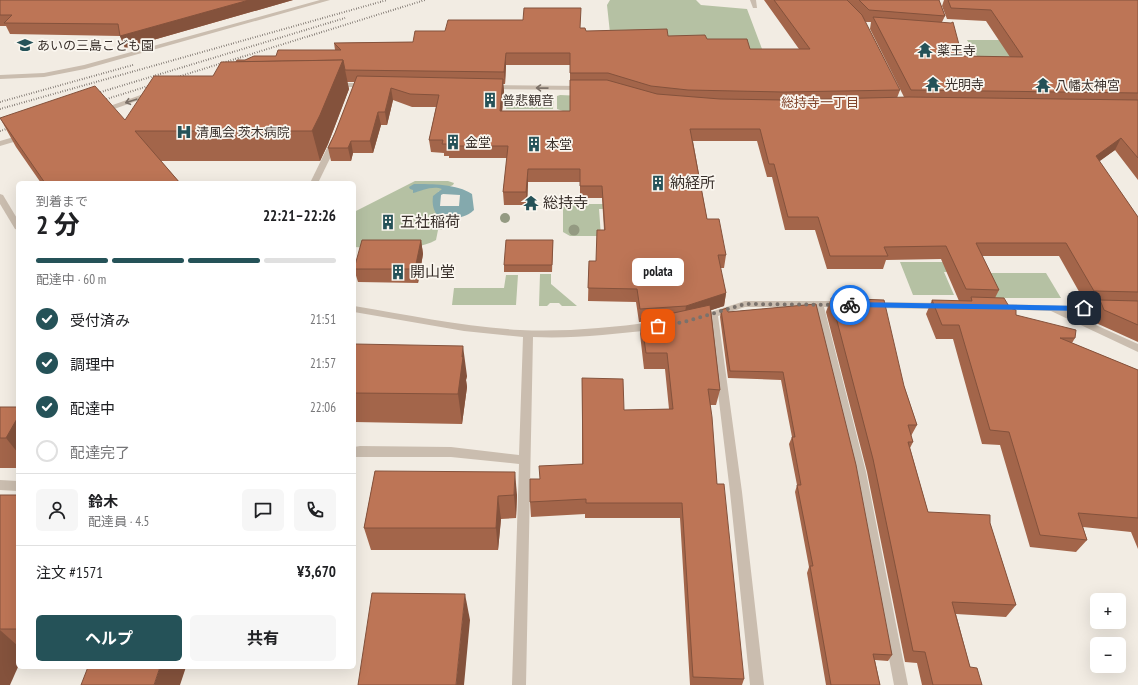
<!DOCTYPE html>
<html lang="ja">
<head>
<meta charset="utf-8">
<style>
	:root { --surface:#fff; --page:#f6f6f6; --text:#202124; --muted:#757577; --line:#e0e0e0; --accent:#255258 }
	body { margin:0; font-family:"PT Sans Narrow","Noto Sans JP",sans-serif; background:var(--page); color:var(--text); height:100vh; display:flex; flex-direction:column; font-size:15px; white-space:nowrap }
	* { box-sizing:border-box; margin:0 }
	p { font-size:13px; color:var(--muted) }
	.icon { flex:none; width:22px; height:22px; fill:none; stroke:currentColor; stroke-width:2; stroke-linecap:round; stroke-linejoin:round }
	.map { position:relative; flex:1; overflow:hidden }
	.details { position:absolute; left:16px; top:181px; width:340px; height:488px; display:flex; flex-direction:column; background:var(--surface); border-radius:6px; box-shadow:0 4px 16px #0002 }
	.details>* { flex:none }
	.tools { position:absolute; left:1090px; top:593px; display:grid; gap:8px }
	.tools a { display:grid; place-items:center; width:36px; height:36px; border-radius:6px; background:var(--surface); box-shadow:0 4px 16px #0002; font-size:20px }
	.pin { position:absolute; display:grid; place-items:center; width:34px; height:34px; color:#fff; margin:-17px; border-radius:8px; box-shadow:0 2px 6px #0006 }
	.courier { position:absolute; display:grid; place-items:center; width:40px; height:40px; margin:-20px; border:3px solid #1a73e8; border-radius:50%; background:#fff; color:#222; box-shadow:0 1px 5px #0007 }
	.bubble { position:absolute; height:28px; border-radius:6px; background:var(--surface); box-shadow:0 4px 16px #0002; font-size:13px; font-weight:700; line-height:28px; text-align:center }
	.headline em { font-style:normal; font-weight:700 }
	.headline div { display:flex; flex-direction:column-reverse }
	.headline { display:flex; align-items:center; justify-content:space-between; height:68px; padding:0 20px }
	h1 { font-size:26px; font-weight:700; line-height:30px }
	.bar { display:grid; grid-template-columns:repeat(4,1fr); gap:6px 4px; align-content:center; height:48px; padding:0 20px }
	.bar i { height:5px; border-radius:3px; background:var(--line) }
	.bar .current { background:var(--accent) }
	.bar p { grid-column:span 4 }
	.line { display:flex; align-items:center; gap:10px; padding:0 20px; border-top:1px solid var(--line) }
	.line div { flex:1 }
	.round { display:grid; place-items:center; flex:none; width:42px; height:42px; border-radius:6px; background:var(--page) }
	ol { padding:0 20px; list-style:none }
	li { display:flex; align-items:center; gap:12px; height:44px }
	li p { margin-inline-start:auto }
	li .icon { padding:4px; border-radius:50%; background:var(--accent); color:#fff; stroke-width:4 }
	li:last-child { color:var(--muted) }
	li i { width:22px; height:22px; border:2px solid var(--line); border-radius:50% }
	.cta { display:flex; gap:8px; margin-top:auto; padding:8px 20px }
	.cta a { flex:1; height:46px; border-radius:6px; background:var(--accent); color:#fff; font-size:16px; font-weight:700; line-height:46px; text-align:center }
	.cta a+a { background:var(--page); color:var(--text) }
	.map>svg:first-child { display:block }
	.green { fill:#b5c1a3 }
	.water { fill:#84a9ad; fill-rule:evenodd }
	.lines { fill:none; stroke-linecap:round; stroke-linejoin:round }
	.minor { fill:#cabdaf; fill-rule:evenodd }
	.rail { stroke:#3a312c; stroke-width:2; stroke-dasharray:0.5 2; stroke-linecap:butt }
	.tree { fill:#949a82 }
	.wall { fill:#a3654a; fill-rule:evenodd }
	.shaded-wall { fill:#84523c }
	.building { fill:#bd7556; stroke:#84523c }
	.oneway { stroke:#7b7067 }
	.route { fill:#1a73e8 }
	.done { stroke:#7a726c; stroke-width:4; stroke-dasharray:0 7.2 }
	.labels { text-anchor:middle; stroke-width:3.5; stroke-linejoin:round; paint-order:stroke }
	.far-poi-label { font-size:13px; fill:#3a312c; stroke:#faf6ef; text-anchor:start }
	.far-neighbourhood-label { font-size:13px; fill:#82452c; stroke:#faf6ef }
	.poi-label { font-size:15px; fill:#3a312c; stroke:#faf6ef; text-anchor:start }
</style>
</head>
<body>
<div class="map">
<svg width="1138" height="685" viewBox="0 0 1138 685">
	<rect width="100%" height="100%" fill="#f2ece3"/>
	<!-- green -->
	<g class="green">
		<polygon points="610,0 696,0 701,5 747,9 765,57 610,33 607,5"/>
		<polygon points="967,40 1000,40 1016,64 982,64"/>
		<polygon points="507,95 554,95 553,109 506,109"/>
		<polygon points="560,95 583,96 584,109 566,112 557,109 557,96"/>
		<path d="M415,181H448L454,183L453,185L438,192L439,217L446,218C448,222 445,225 443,229L438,230L436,240C412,253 380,248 354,247V212Z"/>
		<polygon points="570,204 621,204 621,209 599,209 601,236 570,236 563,232 563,207"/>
		<polygon points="900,262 971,262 976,272 944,272 954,295 913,295"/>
		<polygon points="982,273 1046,273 1061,298 994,298"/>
		<polygon points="540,274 551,274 551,284 577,306 562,306 559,303 550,303 547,306 539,306"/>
		<polygon points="506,275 518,275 516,305 452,305 454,288 504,288"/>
	</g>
	<!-- water -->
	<path class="water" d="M414,184C432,184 457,184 472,194L474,210C463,220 453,218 439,217C433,211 432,204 433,196L442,189C433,185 421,191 413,193V190L410,189L409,187ZM443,194L460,195L459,206H440L441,195Z"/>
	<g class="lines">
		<!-- minor -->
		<g class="minor">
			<polygon points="320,0 330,0 85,69 44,77 0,79 0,75 44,73 84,65"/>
			<polygon points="750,0 756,0 757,8 753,8"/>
			<polygon points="332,83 367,83 371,85 367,87 332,87"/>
			<polygon points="488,85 583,86 587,88 583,90 491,89 488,89"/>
			<polygon points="149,92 155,92 156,94 103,113 97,113 96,111"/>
			<polygon points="24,134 28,136 27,138 0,146 0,141"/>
			<polygon points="331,140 334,140 338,142 318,183 310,183"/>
			<polygon points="0,194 3,195 18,220 18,230 15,229 0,204"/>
			<polygon points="745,301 842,301 847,304 842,307 824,307 866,472 908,685 894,685 854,472 814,307 745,307 718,316 742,492 764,685 750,685 730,492 709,319 698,322 693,319 695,317"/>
			<polygon points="872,302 942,303 947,306 942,309 872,308 867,305"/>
			<polygon points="996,304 1111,307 1113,309 1111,311 1108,312 1067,312 1138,344 1138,352 1051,311 993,309 991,307"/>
			<path d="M354,306C409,315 464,327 520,330C564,332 609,328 653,322L658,326L653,330C613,334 573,339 533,337L526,685H512L519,464L451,457H354V447L360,446L451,447L519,455L523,337L464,331L354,312Z"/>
			<polygon points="0,480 18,481 18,491 0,490"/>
		</g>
		<!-- rail -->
		<g class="rail">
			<polyline points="91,95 345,18"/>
			<polyline points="0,102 133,65"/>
			<polyline points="97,102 425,0"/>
			<polyline points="0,109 387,0"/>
			<polyline points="0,131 16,126"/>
		</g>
	</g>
	<!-- trees -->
	<g class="tree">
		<circle cx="505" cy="218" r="5"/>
		<circle cx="574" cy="230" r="5.5"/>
	</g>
	<!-- wall -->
	<g class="wall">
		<polygon points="0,0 293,0 125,48 120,36 10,34 6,26 0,26"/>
		<path d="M764,0H939L945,16L942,22L962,56L1010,57L986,21L947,19L942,6L944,0H1138V180L1115,150L1099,161L1138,217V342L1096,323L1091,313L1097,304H1086L1059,256H982L999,290L995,298L1010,308L1016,315L1075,338L1072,343L1138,370V549L1131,532L1083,527L1087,540L1076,552L1030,547L1000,445L982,444L953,339H936L926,314L932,300L959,301L941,259L886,260L883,269H827L815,230H785L772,177H767L757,141H693L707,219L726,255L724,268H720L726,293L724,306L711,310L720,390L716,405H710L717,484L744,679L742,685H690L680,518H585V514L531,517L530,502L540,479L582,464V378L624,410L669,409L665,369H644L640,334L641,322H639L636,302L588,301L589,261H596L604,230L602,198H580V182H528L527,205H504L503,192L507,158H449V156H444V153L431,152L429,140L436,107H412L393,100L387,125H381L373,153H353L351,161H331L328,148L335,133L355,82H347L349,89L328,144L320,161H161L180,183H41L16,147L0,118L125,120L213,76L236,62L245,60L276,56L335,50L334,43L413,42L445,31L580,28L586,31L707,39L750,49H799ZM864,20L866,22H871L870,29L904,97L897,98L900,90ZM506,65H570V111H502L504,91L503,84H505Z"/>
		<polygon points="421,240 423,254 418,283 358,282 354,269"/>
		<polygon points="553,240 552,272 504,272 504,265"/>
		<polygon points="831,298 904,386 917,425 911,436 913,442 910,448 928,512 990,523 1016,605 1006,617 956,614 970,667 982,685 922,685 917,663 905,662 867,472 826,312"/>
		<polygon points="816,304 892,655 888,661 875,660 880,685 826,685 807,573 809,567 795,492 797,485 789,444 792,437 781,380 728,378 720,317 721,310 728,312"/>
		<polygon points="354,344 467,376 466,380 467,387 462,424 354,422"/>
		<rect x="0" y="407" width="18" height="61"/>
		<polygon points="375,471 517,495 516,518 501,519 498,550 371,550 364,528"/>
		<polygon points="0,495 18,495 18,667 0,685"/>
	</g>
	<!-- shaded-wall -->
	<g class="shaded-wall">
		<polygon points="249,0 293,0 125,48 120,36"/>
		<polygon points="506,53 506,65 505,84 504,72"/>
		<polygon points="343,60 349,89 328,144 320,161 312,131"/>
		<polygon points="503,79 504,91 501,123 500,111"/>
		<polygon points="391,88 393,100 387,125 385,112"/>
		<polygon points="378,112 381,125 373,153 370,141"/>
		<polygon points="1121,138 1115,150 1089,169 1096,156"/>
		<polygon points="351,141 353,153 351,161 348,148"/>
		<polygon points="528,169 528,182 527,205 526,192"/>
		<polygon points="421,240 423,254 418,283 415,269"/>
		<polygon points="726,293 724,306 684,319 686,306"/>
		<polygon points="463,346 467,376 466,380 467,387 462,424 458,394"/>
		<polygon points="18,417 18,453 6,438"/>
		<polygon points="515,472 517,495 516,518 514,495"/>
		<polygon points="498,496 501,519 498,550 496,528"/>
		<polygon points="465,594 470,620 464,685 456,685"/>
		<polygon points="0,630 18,646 18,667 10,685 0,685"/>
		<polygon points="160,667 186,667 180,685 154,685"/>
	</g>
	<!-- building -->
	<g class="building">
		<polygon points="0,0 249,0 120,36 118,24 4,23 12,15 0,15"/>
		<polygon points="774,0 847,0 862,15 900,90 783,92 688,90 651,86 608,73 570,73 570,53 506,53 504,72 345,70 343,60 236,62 237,60 245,60 254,56 276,56 278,50 341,50 334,43 413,42 415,31 445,31 448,20 523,20 524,8 581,8 580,28 585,28 586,31 667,29 668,36 705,35 707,39 747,39 750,49 810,49"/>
		<polygon points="859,0 939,0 945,16 869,10"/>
		<polygon points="948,0 1138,0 1138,93 911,90 873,17 951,23 953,22 962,56 1023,57 991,10 951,8"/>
		<polygon points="343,60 320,115 312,131 135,131 180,183 45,183 0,118 95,86 125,120 154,76 213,76 221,62"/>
		<polygon points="357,76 503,79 500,111 570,111 570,80 607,80 657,94 720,99 783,100 909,97 1138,100 1138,158 1121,138 1096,156 1138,217 1138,292 1094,291 1066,243 976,243 999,290 966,289 946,246 884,247 888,256 830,256 818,217 788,217 774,164 769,164 760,129 690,129 707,219 719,219 726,255 718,255 726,293 686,306 640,309 637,289 588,288 589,261 596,261 597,230 605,230 602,186 580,186 580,169 528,169 526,192 503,192 508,146 447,146 448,144 442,144 443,140 429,140 439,95 410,94 391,88 385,112 378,112 370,141 351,141 348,148 328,148 335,133"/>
		<polygon points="362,240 421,240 415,269 354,269"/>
		<polygon points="506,240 553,240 552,265 504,265"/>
		<polygon points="971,297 1004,298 1010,308 1016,310 1016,315 1076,330 1075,338 1060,338 1138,370 1138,518 1078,513 1087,540 1040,535 1009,432 990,430 959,325 942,325 932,300 972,301"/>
		<polygon points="831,298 884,300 904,386 917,425 908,425 913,442 908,442 928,512 990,515 990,523 1016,605 952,602 970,667 977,668 982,685 933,685 925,652 913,651 873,459"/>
		<polygon points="1100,300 1138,301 1138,325 1104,310"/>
		<polygon points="816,304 856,465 892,655 873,654 880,685 831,685 810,566 813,566 797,485 801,485 792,437 795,437 783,372 730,371 721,310 727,308 728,312"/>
		<polygon points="710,305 720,390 708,389 712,417 717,484 724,484 744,679 693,677 682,503 586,503 586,499 530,502 530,479 540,479 539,466 583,464 582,378 623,379 624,410 673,409 667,353 646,353 641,318 669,314"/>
		<polygon points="354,344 463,346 462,357 463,357 458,394 354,393"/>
		<polygon points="0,407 18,407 18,417 6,438 0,438"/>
		<polygon points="375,471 515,472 514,495 498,496 496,528 364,528"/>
		<rect x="0" y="495" width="18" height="134"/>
		<polygon points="372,593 465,594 456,685 358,685"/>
		<polygon points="88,667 160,667 154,685 81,685"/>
	</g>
	<!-- one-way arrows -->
	<defs><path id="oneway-shaft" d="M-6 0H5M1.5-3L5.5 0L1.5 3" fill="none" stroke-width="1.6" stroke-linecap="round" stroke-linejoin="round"/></defs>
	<g class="oneway">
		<use href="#oneway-shaft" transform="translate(542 88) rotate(-179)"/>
		<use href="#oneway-shaft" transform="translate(131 101) rotate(162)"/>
	</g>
	<!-- route -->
	<polygon class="route" points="850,302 1084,306 1087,308 1084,311 850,307 846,305"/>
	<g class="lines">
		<!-- done -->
		<polyline class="done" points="658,326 684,322 745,304 850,305"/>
	</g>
	<!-- icons -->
	<defs>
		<symbol id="school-bare" viewBox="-9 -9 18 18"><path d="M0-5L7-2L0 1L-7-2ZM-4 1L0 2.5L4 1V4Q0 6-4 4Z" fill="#255258" stroke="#faf6ef" stroke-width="2.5" paint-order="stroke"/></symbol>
		<symbol id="temple-bare" viewBox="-9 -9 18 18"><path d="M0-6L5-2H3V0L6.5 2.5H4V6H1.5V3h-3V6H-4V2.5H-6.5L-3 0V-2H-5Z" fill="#255258" stroke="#faf6ef" stroke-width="2.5" paint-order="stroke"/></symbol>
		<symbol id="building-bare" viewBox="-9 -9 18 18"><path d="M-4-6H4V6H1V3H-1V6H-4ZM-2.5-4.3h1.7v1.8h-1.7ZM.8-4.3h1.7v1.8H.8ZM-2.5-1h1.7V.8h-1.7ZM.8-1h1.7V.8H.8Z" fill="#255258" stroke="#faf6ef" stroke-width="2.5" paint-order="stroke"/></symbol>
		<symbol id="hospital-bare" viewBox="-9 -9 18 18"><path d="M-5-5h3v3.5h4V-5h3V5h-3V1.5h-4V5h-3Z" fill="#255258" stroke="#faf6ef" stroke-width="2.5" paint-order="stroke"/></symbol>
	</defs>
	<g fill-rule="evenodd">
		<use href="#school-bare" x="14" y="34" width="22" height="22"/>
		<use href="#temple-bare" x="914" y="39" width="22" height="22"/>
		<use href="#temple-bare" x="922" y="73" width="22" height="22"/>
		<use href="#temple-bare" x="1032" y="74" width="22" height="22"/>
		<use href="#building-bare" x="479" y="89" width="22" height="22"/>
		<use href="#hospital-bare" x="173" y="121" width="22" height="22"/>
		<use href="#building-bare" x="442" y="131" width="22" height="22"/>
		<use href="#building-bare" x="523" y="133" width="22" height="22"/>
		<use href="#building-bare" x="647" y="172" width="22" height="22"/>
		<use href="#temple-bare" x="520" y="192" width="22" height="22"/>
		<use href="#building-bare" x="377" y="211" width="22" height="22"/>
		<use href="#building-bare" x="387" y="261" width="22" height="22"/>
	</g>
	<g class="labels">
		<!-- far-poi labels -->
		<g class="far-poi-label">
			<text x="37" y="50">あいの三島こども園</text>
			<text x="937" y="55">薬王寺</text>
			<text x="945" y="89">光明寺</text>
			<text x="1055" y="90">八幡太神宮</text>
			<text x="502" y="105">普悲観音</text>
			<text x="196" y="137">清風会 茨木病院</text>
			<text x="465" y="147">金堂</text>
			<text x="546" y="149">本堂</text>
		</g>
		<!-- far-neighbourhood labels -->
		<g class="far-neighbourhood-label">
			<text x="820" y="107">総持寺一丁目</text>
		</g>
		<!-- poi labels -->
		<g class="poi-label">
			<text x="670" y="188">納経所</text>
			<text x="543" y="208">総持寺</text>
			<text x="400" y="227">五社稲荷</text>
			<text x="410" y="277">開山堂</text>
		</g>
	</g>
</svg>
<div class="tools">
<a>+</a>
<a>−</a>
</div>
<div class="pin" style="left:658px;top:326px;background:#ea580c"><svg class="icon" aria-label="bag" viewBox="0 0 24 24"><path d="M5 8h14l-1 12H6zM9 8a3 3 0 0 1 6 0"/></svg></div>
<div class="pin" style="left:1084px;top:308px;background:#1f2937"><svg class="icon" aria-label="home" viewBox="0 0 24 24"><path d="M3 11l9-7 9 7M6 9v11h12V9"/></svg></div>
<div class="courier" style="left:850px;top:305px"><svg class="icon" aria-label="bike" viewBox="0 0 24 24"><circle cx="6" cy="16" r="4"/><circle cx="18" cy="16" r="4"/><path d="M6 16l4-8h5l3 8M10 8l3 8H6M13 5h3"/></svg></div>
<div class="bubble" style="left:632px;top:258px;width:52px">polata</div>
<section class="details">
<div class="headline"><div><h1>2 分</h1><p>到着まで</p></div><em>22:21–22:26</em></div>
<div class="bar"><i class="current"></i><i class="current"></i><i class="current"></i><i></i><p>配達中 · 60 m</p></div>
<ol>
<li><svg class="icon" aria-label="check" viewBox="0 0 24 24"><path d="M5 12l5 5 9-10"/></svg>受付済み<p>21:51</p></li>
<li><svg class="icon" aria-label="check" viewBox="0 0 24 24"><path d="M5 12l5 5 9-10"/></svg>調理中<p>21:57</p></li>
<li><svg class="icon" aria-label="check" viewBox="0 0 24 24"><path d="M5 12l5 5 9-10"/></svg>配達中<p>22:06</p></li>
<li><i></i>配達完了</li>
</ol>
<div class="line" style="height:72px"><a class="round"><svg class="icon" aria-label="person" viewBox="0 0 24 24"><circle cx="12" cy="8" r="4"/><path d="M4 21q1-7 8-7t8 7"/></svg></a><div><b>鈴木</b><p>配達員 · 4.5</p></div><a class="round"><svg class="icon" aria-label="chat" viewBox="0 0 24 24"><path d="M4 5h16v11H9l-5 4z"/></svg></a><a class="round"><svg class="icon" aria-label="phone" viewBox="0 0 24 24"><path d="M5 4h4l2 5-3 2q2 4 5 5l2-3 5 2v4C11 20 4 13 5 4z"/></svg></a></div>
<div class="line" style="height:52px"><div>注文 #1571</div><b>¥3,670</b></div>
<div class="cta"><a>ヘルプ</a><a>共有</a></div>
</section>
</div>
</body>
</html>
